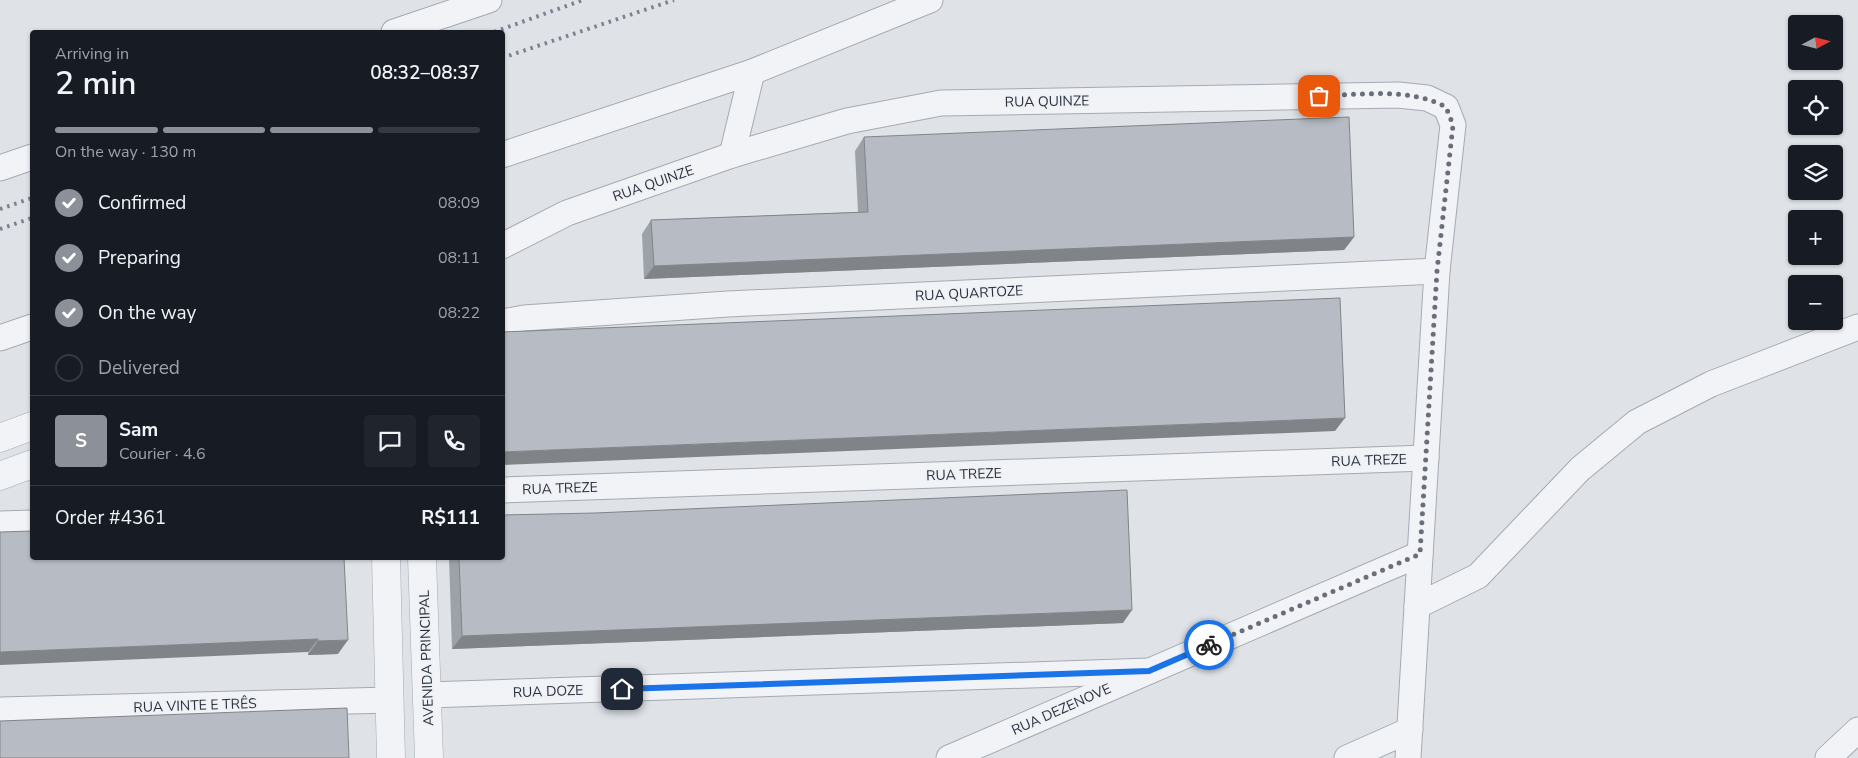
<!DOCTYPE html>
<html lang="en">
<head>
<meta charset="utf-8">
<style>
	:root { --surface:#171b24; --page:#20242c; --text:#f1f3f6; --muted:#9ea1a6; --line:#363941; --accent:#8c9099 }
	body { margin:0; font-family:"Nunito Sans",sans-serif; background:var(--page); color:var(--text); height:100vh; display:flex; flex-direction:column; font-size:19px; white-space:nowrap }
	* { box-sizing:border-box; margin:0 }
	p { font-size:16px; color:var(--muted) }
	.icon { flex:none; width:28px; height:28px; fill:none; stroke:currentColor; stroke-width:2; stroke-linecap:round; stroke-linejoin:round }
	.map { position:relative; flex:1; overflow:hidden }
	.details { position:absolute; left:30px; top:30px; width:475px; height:530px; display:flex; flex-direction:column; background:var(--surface); border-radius:5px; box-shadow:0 1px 4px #0004 }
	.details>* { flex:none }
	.needle { width:32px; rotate:83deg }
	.fabs { position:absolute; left:1788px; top:15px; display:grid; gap:10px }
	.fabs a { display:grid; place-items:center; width:55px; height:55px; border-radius:5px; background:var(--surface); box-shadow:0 1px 4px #0004; font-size:25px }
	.pin { position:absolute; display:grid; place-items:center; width:42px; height:42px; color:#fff; margin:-21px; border-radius:10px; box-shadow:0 2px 8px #0006 }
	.courier { position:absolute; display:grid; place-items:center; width:50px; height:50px; margin:-25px; border:4px solid #1a73e8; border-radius:50%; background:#fff; color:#222; box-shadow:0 1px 6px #0007 }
	.summary em { font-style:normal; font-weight:600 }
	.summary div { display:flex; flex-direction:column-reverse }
	.summary { display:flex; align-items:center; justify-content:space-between; height:85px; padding:0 25px }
	h1 { font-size:32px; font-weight:600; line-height:38px }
	.bar { display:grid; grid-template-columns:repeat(4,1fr); gap:8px 5px; align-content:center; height:60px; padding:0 25px }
	.bar i { height:6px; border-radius:4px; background:var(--line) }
	.bar .active { background:var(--accent) }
	.bar p { grid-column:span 4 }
	.line { display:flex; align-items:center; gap:12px; padding:0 25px; border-top:1px solid var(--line) }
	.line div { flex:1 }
	.round { display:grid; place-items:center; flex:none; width:52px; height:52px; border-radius:5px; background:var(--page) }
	ol { padding:0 25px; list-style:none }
	li { display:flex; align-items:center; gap:15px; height:55px }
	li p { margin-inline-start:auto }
	li .icon { padding:5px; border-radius:50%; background:var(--accent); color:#fff; stroke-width:4 }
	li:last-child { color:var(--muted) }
	li i { width:28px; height:28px; border:2px solid var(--line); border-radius:50% }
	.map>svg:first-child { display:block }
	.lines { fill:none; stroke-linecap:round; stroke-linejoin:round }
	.minor-casing { stroke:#a5aab2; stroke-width:27 }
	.tertiary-casing { stroke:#a5aab2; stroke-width:29 }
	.minor { stroke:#f2f3f6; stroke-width:25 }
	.tertiary { stroke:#f2f3f6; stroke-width:28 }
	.rail { stroke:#7a8291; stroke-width:4; stroke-dasharray:2.5 5; stroke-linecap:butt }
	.wall { fill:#9da2a9 }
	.shaded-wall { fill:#808489 }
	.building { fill:#b7bcc4; stroke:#808489 }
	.done { stroke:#696f7a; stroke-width:5; stroke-dasharray:0 9 }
	.route { stroke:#1a73e8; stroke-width:6 }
	.labels { text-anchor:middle; stroke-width:4; stroke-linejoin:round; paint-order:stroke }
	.street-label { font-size:14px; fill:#29303e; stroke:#eff1f5 }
</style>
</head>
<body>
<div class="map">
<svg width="1858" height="758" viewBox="0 0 1858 758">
	<rect width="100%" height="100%" fill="#dfe3e8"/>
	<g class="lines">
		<defs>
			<g id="minor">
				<polyline points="394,32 489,0"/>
				<polyline points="502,155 752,72 930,0"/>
				<polyline points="732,155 752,72"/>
				<polyline points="0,168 32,157"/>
				<polyline points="502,246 567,213 732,155 847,121 941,103 1398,95 1427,98 1446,107 1453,125 1437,271 1408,758"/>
				<polyline points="502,322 524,318 728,304 1437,271"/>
				<polyline points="0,338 32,327"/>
				<polyline points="502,490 1426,458"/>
				<polyline points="0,524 32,523"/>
				<polyline points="1417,606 1478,576 1580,469 1637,422 1711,384 1858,327"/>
				<polyline points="427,695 1149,671"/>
				<polyline points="0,710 390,700"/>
				<polyline points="949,758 1420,554"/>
				<polyline points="1347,758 1410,730"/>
				<polyline points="1828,758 1858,730"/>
			</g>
			<g id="tertiary">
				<polyline points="0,438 32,426"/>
				<polyline points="0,476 32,464"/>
				<polyline points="386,558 391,758"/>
				<polyline points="422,558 429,758"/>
			</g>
		</defs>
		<!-- minor casing -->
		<use href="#minor" class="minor-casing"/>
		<!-- tertiary casing -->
		<use href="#tertiary" class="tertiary-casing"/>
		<!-- minor -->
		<use href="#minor" class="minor"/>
		<!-- tertiary -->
		<use href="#tertiary" class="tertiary"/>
		<!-- rail -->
		<g class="rail">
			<polyline points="494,32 583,0"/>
			<polyline points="502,58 674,0"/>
			<polyline points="0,209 32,198"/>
			<polyline points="0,229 32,218"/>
		</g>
	</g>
	<!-- wall -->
	<g class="wall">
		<polygon points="864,137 1354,237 1344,250 644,279 642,234 651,220 858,212 855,151"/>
		<polygon points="344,558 338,654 308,655 308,652"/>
		<polygon points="449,558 502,558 1123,623 452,649"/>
	</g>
	<!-- shaded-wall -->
	<g class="shaded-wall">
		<polygon points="1354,237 1344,250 644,279 654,266"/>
		<polygon points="1345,418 1335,431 502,465 502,452"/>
		<polygon points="1132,610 1123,623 452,649 462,636"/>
		<polygon points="318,639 308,652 0,665 0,652"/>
		<polygon points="348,640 338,654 308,655 318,641"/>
	</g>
	<!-- building -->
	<g class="building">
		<polygon points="1349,117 1354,237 654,266 651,220 868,212 864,137"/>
		<polygon points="1340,298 1345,418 502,452 502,332"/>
		<polygon points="1127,490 1132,610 462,636 459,558 502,558 502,515 595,513"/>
		<polygon points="32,531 32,558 344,558 348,640 318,641 318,639 0,652 0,532"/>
		<polygon points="347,708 349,758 0,758 0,721"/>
	</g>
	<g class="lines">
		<!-- done -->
		<path class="done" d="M1209,645L1420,554L1437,271L1453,125L1446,107C1410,87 1359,95 1319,96"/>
		<!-- route -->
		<polyline class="route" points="622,689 1149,671 1209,645"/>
	</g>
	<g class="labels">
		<!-- street labels -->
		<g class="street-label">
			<text transform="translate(1047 101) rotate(-1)" y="5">RUA QUINZE</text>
			<text transform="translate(653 183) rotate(-19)" y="5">RUA QUINZE</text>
			<text transform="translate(969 293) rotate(-3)" y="5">RUA QUARTOZE</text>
			<text transform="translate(1369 460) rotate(-2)" y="5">RUA TREZE</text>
			<text transform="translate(964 474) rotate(-2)" y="5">RUA TREZE</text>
			<text transform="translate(560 488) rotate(-2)" y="5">RUA TREZE</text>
			<text transform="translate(426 658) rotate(-92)" y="5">AVENIDA PRINCIPAL</text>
			<text transform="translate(548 691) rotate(-2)" y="5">RUA DOZE</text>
			<text transform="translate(195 705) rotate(-2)" y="5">RUA VINTE E TRÊS</text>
			<text transform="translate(1061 709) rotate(-24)" y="5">RUA DEZENOVE</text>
		</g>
	</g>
</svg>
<div class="fabs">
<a><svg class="needle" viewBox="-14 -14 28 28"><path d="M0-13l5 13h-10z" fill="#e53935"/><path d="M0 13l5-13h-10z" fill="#9ea1a6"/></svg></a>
<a><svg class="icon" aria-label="locate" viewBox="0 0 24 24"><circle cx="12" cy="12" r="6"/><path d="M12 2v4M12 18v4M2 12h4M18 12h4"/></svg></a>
<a><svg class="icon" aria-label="layers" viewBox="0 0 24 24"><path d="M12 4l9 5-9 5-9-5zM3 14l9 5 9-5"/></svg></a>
<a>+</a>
<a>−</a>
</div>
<div class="pin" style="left:1319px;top:96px;background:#ea580c"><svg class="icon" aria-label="bag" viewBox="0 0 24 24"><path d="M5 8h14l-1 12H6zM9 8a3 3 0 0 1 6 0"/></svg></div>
<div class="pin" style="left:622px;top:689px;background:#1f2937"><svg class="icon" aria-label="home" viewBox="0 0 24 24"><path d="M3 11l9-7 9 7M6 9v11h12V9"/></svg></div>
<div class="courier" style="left:1209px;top:645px"><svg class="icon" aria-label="bike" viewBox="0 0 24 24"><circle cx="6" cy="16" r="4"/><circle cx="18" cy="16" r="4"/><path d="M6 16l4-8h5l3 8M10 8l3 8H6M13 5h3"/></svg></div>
<section class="details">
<div class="summary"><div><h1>2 min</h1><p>Arriving in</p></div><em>08:32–08:37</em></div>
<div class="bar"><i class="active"></i><i class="active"></i><i class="active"></i><i></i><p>On the way · 130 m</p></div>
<ol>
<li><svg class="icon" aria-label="check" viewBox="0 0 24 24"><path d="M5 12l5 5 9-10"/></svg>Confirmed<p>08:09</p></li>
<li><svg class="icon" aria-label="check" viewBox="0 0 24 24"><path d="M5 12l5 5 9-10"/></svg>Preparing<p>08:11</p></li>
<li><svg class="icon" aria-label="check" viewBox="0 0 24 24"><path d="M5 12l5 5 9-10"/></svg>On the way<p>08:22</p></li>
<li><i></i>Delivered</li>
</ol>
<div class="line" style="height:90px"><b class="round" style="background:var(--accent);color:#fff">S</b><div><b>Sam</b><p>Courier · 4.6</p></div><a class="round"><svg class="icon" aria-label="chat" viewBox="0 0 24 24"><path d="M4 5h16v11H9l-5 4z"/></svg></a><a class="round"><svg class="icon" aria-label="phone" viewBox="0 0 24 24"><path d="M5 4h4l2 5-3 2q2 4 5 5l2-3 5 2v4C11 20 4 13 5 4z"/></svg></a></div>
<div class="line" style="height:65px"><div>Order #4361</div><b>R$111</b></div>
</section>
</div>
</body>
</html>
